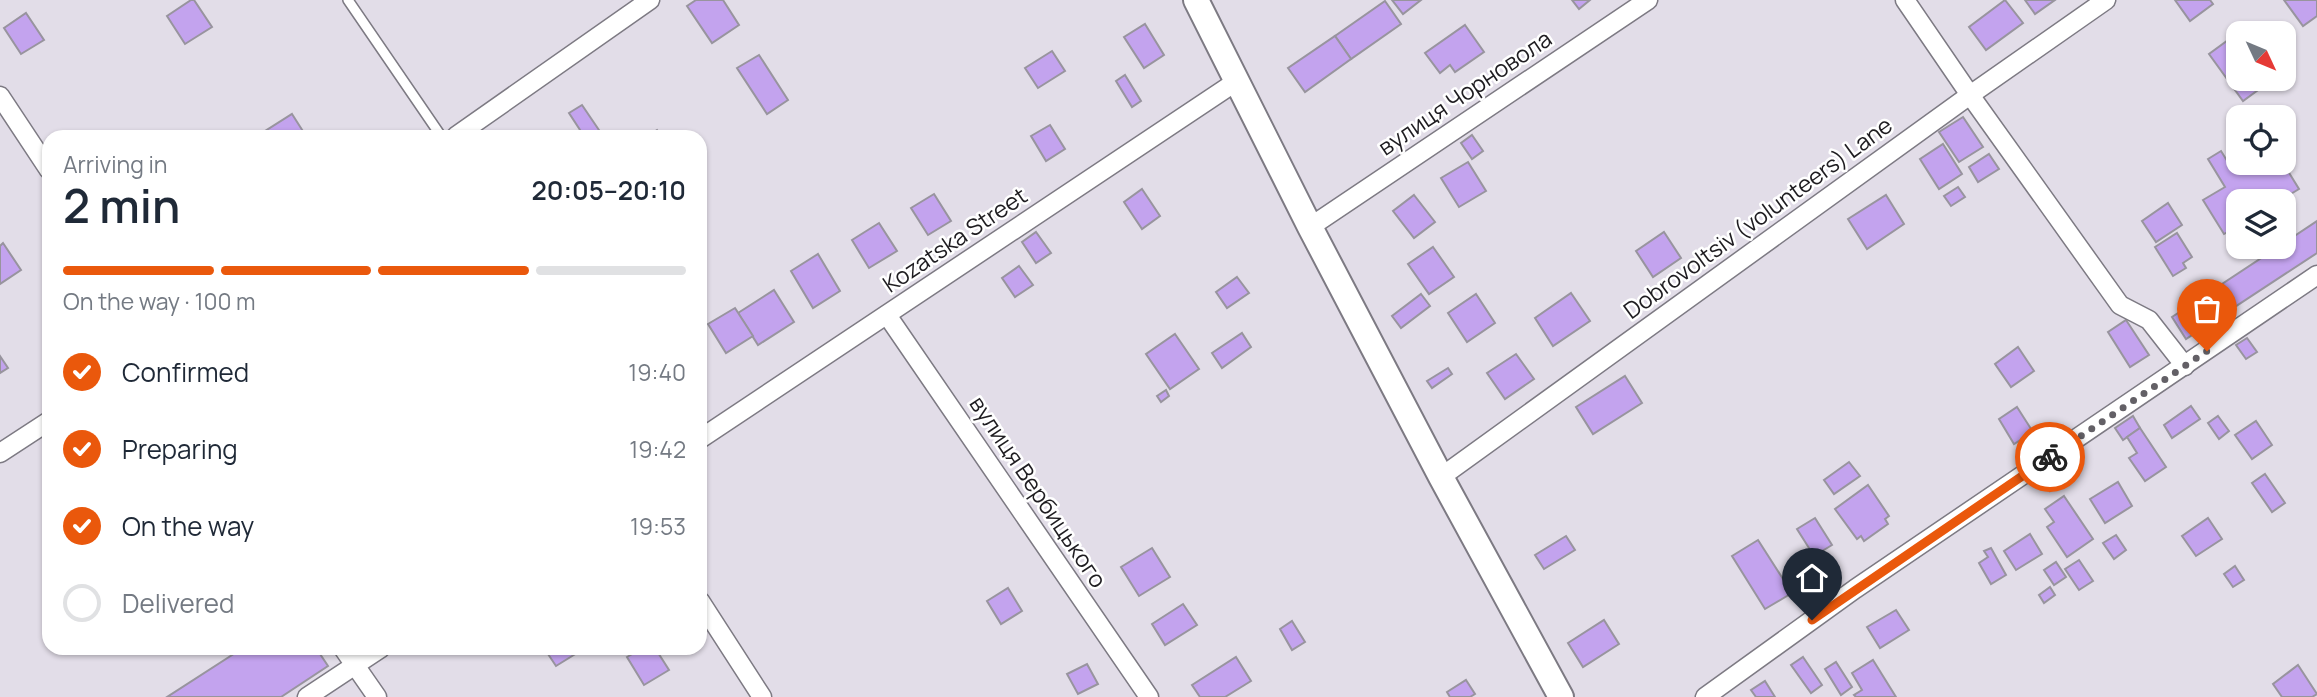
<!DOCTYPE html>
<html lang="en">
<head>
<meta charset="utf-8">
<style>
	:root { --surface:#fff; --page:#f2f2f3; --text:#1f2937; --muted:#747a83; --line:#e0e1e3; --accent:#ea580c }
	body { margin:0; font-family:Manrope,sans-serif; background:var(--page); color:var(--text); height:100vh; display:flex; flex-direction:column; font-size:26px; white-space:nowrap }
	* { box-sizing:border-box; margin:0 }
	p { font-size:23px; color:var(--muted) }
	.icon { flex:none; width:38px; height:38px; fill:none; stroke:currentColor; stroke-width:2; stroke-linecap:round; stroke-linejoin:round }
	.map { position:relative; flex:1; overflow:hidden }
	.drawer { position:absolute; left:42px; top:130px; width:665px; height:525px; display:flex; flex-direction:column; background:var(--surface); border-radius:21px; box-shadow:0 2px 5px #0004 }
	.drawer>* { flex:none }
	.needle { width:46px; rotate:134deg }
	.tools { position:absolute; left:2226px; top:21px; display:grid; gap:14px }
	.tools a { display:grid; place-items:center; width:70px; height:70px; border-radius:14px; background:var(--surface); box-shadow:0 2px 5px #0004; font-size:35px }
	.pin { position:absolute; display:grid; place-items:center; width:60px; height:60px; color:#fff; margin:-72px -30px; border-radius:50% 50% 50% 0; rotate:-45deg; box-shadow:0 0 7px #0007 }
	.pin .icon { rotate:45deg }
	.courier { position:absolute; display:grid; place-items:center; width:70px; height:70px; margin:-35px; border:5px solid #ea580c; border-radius:50%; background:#fff; color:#222; box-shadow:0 2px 9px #0007 }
	.head em { font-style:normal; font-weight:600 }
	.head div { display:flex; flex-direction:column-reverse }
	.head { display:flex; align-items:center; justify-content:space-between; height:119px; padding:0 21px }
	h1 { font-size:46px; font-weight:600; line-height:52px }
	.bar { display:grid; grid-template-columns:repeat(4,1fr); gap:10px 7px; align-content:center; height:84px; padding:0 21px }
	.bar i { height:9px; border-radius:5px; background:var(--line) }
	.bar .current { background:var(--accent) }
	.bar p { grid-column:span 4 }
	ol { padding:0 21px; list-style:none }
	li { display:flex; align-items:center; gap:21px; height:77px }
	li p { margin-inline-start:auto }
	li .icon { padding:7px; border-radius:50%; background:var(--accent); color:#fff; stroke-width:4 }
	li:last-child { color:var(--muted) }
	li i { width:38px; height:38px; border:4px solid var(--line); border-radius:50% }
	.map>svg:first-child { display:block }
	.building { fill:#c3a3ee; stroke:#98949e; stroke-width:2 }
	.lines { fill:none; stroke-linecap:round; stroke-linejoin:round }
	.lane-casing { stroke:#7d7a83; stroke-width:12 }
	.street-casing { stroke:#7d7a83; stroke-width:21 }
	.secondary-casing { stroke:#7d7a83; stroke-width:28 }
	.lane { stroke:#fff; stroke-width:9 }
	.street { stroke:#fff; stroke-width:18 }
	.secondary { stroke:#fff; stroke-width:24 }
	.done { stroke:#636066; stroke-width:7; stroke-dasharray:0 12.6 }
	.route { stroke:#ea580c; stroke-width:9 }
	.labels { text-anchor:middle; stroke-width:5; stroke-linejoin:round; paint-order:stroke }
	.street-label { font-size:23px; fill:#1e1c20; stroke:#fff }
</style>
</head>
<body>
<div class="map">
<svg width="2317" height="697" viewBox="0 0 2317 697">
	<rect width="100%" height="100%" fill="#e2dde8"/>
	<!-- building -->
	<g class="building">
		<polygon points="191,0 194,0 212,27 185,44 167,16"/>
		<polygon points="696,0 723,0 739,25 712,43 687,6"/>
		<polygon points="1392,0 1421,0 1403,14"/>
		<polygon points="1572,0 1590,0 1579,9"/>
		<polygon points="2005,0 2023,23 1986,50 1969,27"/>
		<polygon points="2025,0 2055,0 2035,14"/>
		<polygon points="2175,0 2210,0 2213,4 2190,21"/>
		<polygon points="2284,0 2317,0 2317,16 2303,26"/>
		<polygon points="1385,1 1401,24 1351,59 1335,36"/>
		<polygon points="26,13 44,40 21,54 4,28"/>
		<polygon points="1145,24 1164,55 1144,68 1124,37"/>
		<polygon points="1465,25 1484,52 1455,72 1450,65 1440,73 1425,53"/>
		<polygon points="2235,35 2238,40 2238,79 2267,79 2269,82 2243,101 2209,54"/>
		<polygon points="1335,36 1351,59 1305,92 1288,68"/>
		<polygon points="1052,51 1065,71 1038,88 1025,68"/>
		<polygon points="759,55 788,100 767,114 737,68"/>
		<polygon points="1125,75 1141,101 1132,107 1116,81"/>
		<polygon points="582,105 603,136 584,136 569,113"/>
		<polygon points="292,114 306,136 265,136 262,133"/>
		<polygon points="1963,117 1983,147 1959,162 1939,132"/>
		<polygon points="1050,125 1065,149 1046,161 1031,136"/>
		<polygon points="657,130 661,136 647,136"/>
		<polygon points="1472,135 1483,151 1472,159 1461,143"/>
		<polygon points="1943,144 1962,174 1939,189 1920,159"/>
		<polygon points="2221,151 2234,172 2249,163 2283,163 2299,189 2279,201 2238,201 2238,226 2224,234 2203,200 2225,187 2208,159"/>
		<polygon points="1989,154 1999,169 1978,182 1969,167"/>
		<polygon points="1468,162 1486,191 1459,207 1441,178"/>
		<polygon points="1958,187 1965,197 1951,206 1944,196"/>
		<polygon points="1142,189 1160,216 1142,229 1124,202"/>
		<polygon points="934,194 951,221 928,235 911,208"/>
		<polygon points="1414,195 1435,222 1414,238 1393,211"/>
		<polygon points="1886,195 1904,224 1867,249 1848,219"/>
		<polygon points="2168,203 2182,225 2156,242 2142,221"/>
		<polygon points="2317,221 2317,253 2186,339 2172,317 2278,247 2284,247 2284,243"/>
		<polygon points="879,223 897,251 869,268 852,240"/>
		<polygon points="1036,232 1051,253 1036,263 1022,242"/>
		<polygon points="1664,232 1681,258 1653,277 1636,251"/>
		<polygon points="2177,233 2192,257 2183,263 2186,268 2173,276 2155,247"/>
		<polygon points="3,243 21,270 0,284 0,246"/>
		<polygon points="1433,247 1454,277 1429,294 1408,264"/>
		<polygon points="818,254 840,291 813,308 791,271"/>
		<polygon points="1019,266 1033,285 1015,297 1002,278"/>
		<polygon points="1237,277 1249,293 1227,308 1216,292"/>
		<polygon points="774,290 794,322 758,345 738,313"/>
		<polygon points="1571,293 1590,321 1553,346 1535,318"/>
		<polygon points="1421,294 1430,306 1401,328 1392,316"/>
		<polygon points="1476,294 1495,323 1467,342 1448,313"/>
		<polygon points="735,308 753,336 726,353 708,324"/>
		<polygon points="2126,320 2149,355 2130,367 2108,332"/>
		<polygon points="1242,333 1251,347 1222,368 1212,353"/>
		<polygon points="1175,334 1199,369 1170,389 1146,354"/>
		<polygon points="2247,338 2257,352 2246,359 2236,345"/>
		<polygon points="2018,347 2034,371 2011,387 1995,364"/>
		<polygon points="1516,354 1534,379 1505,399 1487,373"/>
		<polygon points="0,356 8,368 0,373"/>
		<polygon points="1448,368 1452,374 1432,388 1427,381"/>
		<polygon points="1625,376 1642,403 1593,434 1576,407"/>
		<polygon points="1166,390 1169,396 1161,402 1157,396"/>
		<polygon points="2191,406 2200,419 2172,438 2164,425"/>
		<polygon points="2017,407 2033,432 2014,444 1999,419"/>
		<polygon points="2133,416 2140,428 2123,440 2115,428"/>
		<polygon points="2218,416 2229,431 2219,439 2208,423"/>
		<polygon points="2256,421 2272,445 2252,459 2235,435"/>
		<polygon points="2140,428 2166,467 2145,481 2129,458 2137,453 2127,437"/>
		<polygon points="1849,462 1860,476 1834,494 1824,480"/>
		<polygon points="2051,471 2060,484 2050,491 2041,478"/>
		<polygon points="2265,474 2285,503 2272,512 2252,483"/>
		<polygon points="2118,482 2132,506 2105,523 2090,499"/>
		<polygon points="1868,485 1889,516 1885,519 1888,524 1864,541 1861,536 1857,539 1835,509"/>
		<polygon points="2064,496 2093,539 2067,557 2047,527 2054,522 2045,509"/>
		<polygon points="1815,518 1832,545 1814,556 1797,529"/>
		<polygon points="2208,518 2222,539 2196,556 2182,536"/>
		<polygon points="2030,534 2042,554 2016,570 2004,551"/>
		<polygon points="2116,535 2126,550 2114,559 2103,543"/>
		<polygon points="1566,536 1575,550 1544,569 1535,555"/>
		<polygon points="1758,540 1792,593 1765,609 1732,556"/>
		<polygon points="1152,548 1170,577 1139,596 1121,567"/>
		<polygon points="1991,548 2006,575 1991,584 1979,563 1988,557 1984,551"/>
		<polygon points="2079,560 2093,581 2079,590 2065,569"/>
		<polygon points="2056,562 2066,577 2054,585 2044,570"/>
		<polygon points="2235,566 2244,580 2233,587 2224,574"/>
		<polygon points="2050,587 2055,595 2044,603 2039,595"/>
		<polygon points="1008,588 1022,611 1001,624 987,601"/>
		<polygon points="1183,604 1197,625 1165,645 1152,624"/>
		<polygon points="1896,610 1909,630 1880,648 1867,627"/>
		<polygon points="1604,620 1619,644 1583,667 1568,643"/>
		<polygon points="1292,621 1305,642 1292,650 1280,629"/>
		<polygon points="243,648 316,648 328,666 281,697 167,697"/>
		<polygon points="544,648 585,648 556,666"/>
		<polygon points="643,648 655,648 669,670 644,685 627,657"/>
		<polygon points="1236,657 1251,681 1225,697 1200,697 1192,685"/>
		<polygon points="1803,657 1822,685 1811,693 1791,665"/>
		<polygon points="1873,660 1896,697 1856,697 1854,695 1862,690 1852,673"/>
		<polygon points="1836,662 1852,687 1841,695 1825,669"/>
		<polygon points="1087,664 1098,684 1078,694 1067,674"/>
		<polygon points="2298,665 2317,694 2312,697 2282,697 2273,684"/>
		<polygon points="1466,680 1475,694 1470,697 1450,697 1447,692"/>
		<polygon points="1765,681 1775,697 1756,697 1751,690"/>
	</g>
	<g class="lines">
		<defs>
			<polyline id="lane" points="348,0 441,136"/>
			<g id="street">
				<polyline points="1905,0 1970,95 2120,305 2149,320 2185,366"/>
				<polyline points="0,96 49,170"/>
				<polyline points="456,136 650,0"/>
				<polyline points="1310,227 1648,0"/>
				<polyline points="887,315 1149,697"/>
				<polyline points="700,439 1237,81"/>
				<polyline points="0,453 49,421"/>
				<polyline points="1441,477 1970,95 2106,0"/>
				<polyline points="700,601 762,697"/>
				<polyline points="343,648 377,697"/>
				<polyline points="307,697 381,648"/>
				<polyline points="1705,697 1855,589 2317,275"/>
			</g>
			<polyline id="secondary" points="1196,0 1310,227 1441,477 1561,697"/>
		</defs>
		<!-- lane casing -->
		<use href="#lane" class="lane-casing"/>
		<!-- street casing -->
		<use href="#street" class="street-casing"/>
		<!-- secondary casing -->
		<use href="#secondary" class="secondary-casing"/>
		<!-- lane -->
		<use href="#lane" class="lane"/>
		<!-- street -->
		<use href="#street" class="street"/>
		<!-- secondary -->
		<use href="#secondary" class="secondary"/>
	</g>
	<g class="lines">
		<!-- done -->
		<polyline class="done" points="2050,457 2207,351"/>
		<!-- route -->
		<polyline class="route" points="1812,620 2050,457"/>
	</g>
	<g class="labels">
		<!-- street labels -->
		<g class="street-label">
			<text transform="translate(1465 93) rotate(-34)" y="8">вулиця Чорновола</text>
			<text transform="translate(1758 218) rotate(-36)" y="8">Dobrovoltsiv (volunteers) Lane</text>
			<text transform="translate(955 240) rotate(-34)" y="8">Kozatska Street</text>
			<text transform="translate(1038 492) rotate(56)" y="8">вулиця Вербицького</text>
		</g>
	</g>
</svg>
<div class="tools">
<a><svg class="needle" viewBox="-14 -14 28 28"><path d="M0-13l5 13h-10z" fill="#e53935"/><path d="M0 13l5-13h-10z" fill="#747a83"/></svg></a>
<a><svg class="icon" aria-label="locate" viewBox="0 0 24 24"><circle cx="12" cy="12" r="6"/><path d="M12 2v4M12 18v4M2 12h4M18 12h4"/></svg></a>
<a><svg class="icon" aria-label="layers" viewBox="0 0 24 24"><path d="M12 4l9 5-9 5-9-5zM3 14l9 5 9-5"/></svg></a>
</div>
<div class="pin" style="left:2207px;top:351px;background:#ea580c"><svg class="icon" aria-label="bag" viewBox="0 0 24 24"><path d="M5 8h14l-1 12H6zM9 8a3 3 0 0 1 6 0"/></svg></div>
<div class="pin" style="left:1812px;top:620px;background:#1f2937"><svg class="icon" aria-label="home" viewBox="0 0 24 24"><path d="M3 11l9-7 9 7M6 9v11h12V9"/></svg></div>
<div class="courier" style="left:2050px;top:457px"><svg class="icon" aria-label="bike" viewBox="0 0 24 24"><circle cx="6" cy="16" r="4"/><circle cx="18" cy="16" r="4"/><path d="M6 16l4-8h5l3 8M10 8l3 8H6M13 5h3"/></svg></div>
<section class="drawer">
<div class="head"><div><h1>2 min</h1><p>Arriving in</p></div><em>20:05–20:10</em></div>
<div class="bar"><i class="current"></i><i class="current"></i><i class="current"></i><i></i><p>On the way · 100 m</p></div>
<ol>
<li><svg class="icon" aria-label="check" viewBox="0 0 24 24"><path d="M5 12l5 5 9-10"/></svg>Confirmed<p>19:40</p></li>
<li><svg class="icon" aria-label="check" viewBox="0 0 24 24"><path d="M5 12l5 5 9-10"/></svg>Preparing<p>19:42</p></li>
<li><svg class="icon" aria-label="check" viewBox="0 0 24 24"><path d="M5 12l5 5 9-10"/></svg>On the way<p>19:53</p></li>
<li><i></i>Delivered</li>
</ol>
</section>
</div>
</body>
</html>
